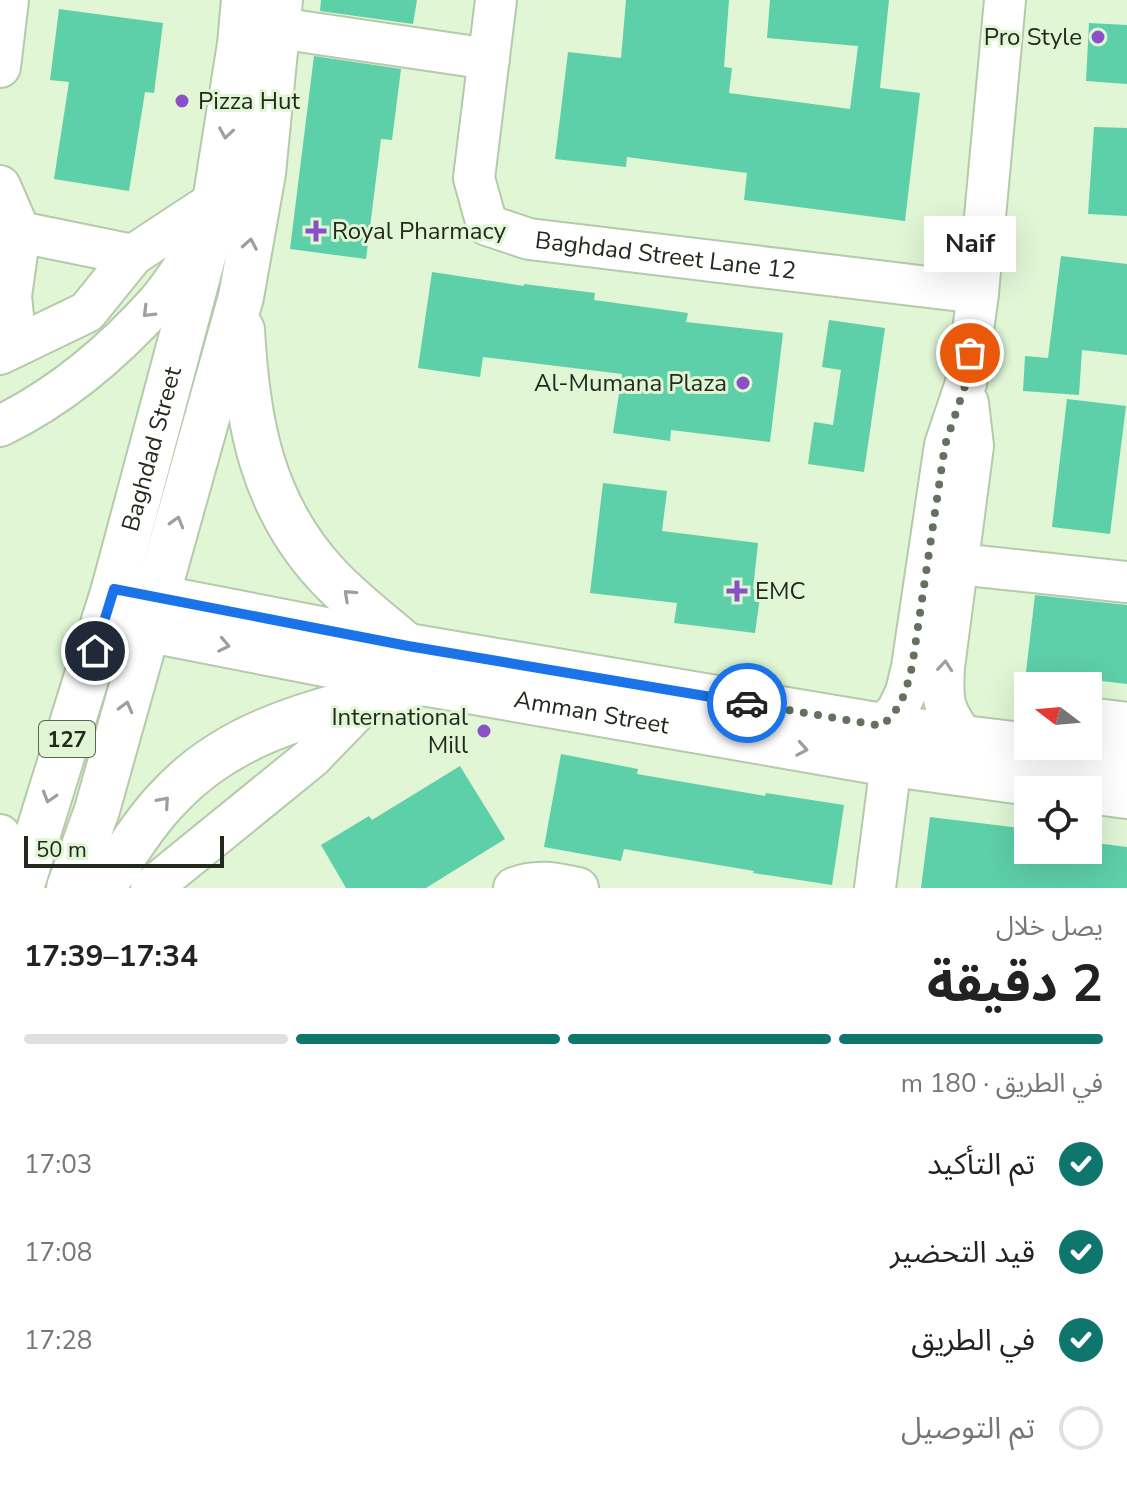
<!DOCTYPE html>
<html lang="ar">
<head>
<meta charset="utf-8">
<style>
	:root { --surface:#fff; --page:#f2f2f2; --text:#222; --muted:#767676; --line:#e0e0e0; --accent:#0f766e }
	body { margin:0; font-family:"Nunito Sans","Noto Sans Arabic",sans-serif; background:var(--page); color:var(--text); direction:rtl; height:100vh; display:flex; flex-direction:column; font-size:30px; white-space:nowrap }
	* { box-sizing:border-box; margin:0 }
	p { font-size:26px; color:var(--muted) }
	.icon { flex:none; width:44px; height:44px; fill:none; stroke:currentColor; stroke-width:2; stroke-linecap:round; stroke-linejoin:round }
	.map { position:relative; height:888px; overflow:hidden; direction:ltr }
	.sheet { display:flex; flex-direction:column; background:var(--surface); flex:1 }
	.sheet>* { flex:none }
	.needle { width:52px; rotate:286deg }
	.tools { position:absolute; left:1014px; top:672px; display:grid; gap:16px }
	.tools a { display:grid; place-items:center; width:88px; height:88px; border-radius:0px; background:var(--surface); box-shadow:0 8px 32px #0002; font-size:40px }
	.scale { position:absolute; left:24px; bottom:20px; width:200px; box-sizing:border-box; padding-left:8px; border:4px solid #222a1e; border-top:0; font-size:22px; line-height:28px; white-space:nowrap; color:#222a1e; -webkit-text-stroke:6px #e0f6d5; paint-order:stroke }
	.pin { position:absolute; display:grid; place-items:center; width:68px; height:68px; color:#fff; margin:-34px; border:4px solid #fff; border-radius:50%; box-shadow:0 2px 8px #0007 }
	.courier { position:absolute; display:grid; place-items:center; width:80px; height:80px; margin:-40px; border:6px solid #1a73e8; border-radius:50%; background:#fff; color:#222; box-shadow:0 2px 10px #0007 }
	.bubble { position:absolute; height:56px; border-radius:0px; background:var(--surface); box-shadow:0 8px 32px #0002; font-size:26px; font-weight:700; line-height:56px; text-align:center; direction:rtl }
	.head em { font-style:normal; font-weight:700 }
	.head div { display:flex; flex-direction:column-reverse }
	.head { display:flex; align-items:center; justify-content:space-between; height:136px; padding:0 24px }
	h1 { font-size:52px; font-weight:700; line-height:60px }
	.bar { display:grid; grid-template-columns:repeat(4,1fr); gap:12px 8px; align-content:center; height:96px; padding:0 24px }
	.bar i { height:10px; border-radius:6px; background:var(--line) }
	.bar .current { background:var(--accent) }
	.bar p { grid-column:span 4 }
	ol { padding:0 24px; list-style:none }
	li { display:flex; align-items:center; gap:24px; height:88px }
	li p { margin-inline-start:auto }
	li .icon { padding:8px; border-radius:50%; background:var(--accent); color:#fff; stroke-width:4 }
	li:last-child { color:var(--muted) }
	li i { width:44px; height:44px; border:4px solid var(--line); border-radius:50% }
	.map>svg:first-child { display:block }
	.building { fill:#5dcfa9 }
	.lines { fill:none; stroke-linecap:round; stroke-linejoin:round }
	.minor-casing { stroke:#b5caaa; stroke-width:44 }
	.major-casing { stroke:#b5caaa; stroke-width:48 }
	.minor { stroke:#fff; stroke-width:40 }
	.major { stroke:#fff; stroke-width:44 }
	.oneway { stroke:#9c9f9a }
	.done { stroke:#64715e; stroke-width:8; stroke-dasharray:0 14.4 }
	.route { stroke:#1a73e8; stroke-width:10 }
	.poi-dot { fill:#8950c7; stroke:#e0f6d5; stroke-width:3 }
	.labels { text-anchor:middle; stroke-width:6; stroke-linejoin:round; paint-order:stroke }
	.shield { fill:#e0f6d5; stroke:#5b6755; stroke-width:2 }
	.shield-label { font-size:22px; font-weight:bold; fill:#222a1e }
	.poi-label { font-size:24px; fill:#222a1e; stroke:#e0f6d5; text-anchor:end }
	.street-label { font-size:24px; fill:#222a1e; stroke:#e0f6d5 }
</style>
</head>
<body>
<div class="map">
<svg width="1127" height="888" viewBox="0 0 1127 888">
	<rect width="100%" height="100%" fill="#e0f6d5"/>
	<!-- building -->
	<g class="building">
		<polygon points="321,0 417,0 413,24 320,11"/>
		<polygon points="626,0 729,0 724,67 732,68 729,93 850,109 858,46 767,38 770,0 889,0 880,88 920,93 905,221 744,200 747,173 627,157 626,167 555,159 568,52 621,58"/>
		<polygon points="59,9 163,23 154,93 145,92 129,191 54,179 69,82 50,80"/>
		<polygon points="1089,23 1127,25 1127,84 1086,81"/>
		<polygon points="314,56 401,69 392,140 381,139 366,259 290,249"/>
		<polygon points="1094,127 1127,128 1127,216 1088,214"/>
		<polygon points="1061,256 1127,264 1127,355 1082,350 1079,395 1023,391 1025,356 1048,358"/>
		<polygon points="432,272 524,286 524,284 595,293 594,300 688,313 686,322 783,333 770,442 671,430 670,441 613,433 622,374 483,357 480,377 418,368"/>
		<polygon points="829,320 885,328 864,472 808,464 814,422 833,425 841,370 822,367"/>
		<polygon points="1067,399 1126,406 1110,534 1052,527"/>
		<polygon points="603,483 667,491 662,531 758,543 753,589 761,590 755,633 674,623 677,603 590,593"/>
		<polygon points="1035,595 1127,605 1127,684 1026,672"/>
		<polygon points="561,754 638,769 637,774 765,796 766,793 844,805 832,885 753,873 754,871 624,849 621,861 544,847"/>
		<polygon points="460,766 505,839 426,888 346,888 321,845 369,816 372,820"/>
		<polygon points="930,817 1028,829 1028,850 1088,850 1088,842 1127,847 1127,888 921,888"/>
	</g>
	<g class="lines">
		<defs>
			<g id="minor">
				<path id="s1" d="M496,0L474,178L487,225L529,239L978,293"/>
				<polyline points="278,28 489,59"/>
				<polyline points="0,67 8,0"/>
				<polyline points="0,186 20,232 133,255"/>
				<polyline points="16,346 11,296 20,232"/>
				<polyline points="0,354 87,312 133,255 215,201"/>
				<path d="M0,426C60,397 114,351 158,302C175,282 189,258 204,237"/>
				<polyline points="958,564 1127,582"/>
				<polyline points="1088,718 1127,723"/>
				<polyline points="882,726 897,711 906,692 912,667 945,445 966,383 978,293 1005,0"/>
				<path d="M964,738C943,710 942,702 944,667L973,446L968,403"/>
				<polyline points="0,835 9,888"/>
				<polyline points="151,888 311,758 369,698"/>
				<path d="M514,888C536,879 555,883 578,888"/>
				<polyline points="875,888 891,764"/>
			</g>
			<g id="major">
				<path d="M242,330C247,422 262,505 327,575C351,601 379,622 406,645"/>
				<polyline points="114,589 408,646 882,726 964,738 1127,758"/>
				<path id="s2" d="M104,621L422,683L878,762L1082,790"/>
				<polyline points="1088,791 1127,796"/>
				<path id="s3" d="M21,888L114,589L211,227L240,44L244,0"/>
				<polyline points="69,888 97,810 241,297 263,173 280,0"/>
				<path d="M102,888C124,857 144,822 171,795C236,726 324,711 412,686"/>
			</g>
		</defs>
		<!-- minor casing -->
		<use href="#minor" class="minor-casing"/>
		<!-- major casing -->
		<use href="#major" class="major-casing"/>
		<!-- minor -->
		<use href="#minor" class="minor"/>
		<!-- major -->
		<use href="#major" class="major"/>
	</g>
	<!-- one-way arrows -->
	<defs><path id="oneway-chevron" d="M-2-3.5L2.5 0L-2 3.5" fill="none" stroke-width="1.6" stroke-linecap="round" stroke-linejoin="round" transform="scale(2)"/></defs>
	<g class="oneway">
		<use href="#oneway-chevron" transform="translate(226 133) rotate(99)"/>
		<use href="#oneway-chevron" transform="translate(250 244) rotate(-80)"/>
		<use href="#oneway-chevron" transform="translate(148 312) rotate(135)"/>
		<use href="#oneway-chevron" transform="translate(177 522) rotate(-74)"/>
		<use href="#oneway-chevron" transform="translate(349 595) rotate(-137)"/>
		<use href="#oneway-chevron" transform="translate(224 645) rotate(11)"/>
		<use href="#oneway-chevron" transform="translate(945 666) rotate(-85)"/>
		<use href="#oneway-chevron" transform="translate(126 707) rotate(-75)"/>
		<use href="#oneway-chevron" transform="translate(802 749) rotate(10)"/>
		<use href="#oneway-chevron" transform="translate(49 797) rotate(107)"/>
		<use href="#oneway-chevron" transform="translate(164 802) rotate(-49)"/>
	</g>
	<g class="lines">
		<!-- done -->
		<path class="done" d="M747,703L882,726C903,705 905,694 912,667L945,445L966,383L970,353"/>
		<!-- route -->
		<polyline class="route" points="95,651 114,589 408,646 747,703"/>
	</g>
	<!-- markers -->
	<g class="poi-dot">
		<circle cx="1098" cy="37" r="8"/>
		<circle cx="182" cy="101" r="8"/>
		<path d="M312 219h8v8h8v8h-8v8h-8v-8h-8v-8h8z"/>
		<circle cx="743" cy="383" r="8"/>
		<path d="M733 579h8v8h8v8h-8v8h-8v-8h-8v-8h8z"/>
		<circle cx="484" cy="731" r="8"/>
	</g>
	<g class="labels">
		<!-- shield labels -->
		<rect class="shield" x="39" y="721" width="56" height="36" rx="6"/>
		<g class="shield-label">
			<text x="67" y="747">127</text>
		</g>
		<!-- poi labels -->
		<g class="poi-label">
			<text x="1082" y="45">Pro Style</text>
			<text x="198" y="109" text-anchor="start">Pizza Hut</text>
			<text x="332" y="239" text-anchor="start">Royal Pharmacy</text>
			<text x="727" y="391">Al-Mumana Plaza</text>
			<text x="755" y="599" text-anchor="start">EMC</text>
			<text x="468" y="725">International<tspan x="468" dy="28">Mill</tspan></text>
		</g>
		<!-- street labels -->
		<g class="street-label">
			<text dy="8" stroke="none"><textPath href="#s1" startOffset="410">Baghdad Street Lane 12</textPath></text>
			<text dy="8" stroke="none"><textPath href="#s3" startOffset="458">Baghdad Street</textPath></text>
			<text dy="8" stroke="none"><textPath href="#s2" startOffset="496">Amman Street</textPath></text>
		</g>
	</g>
</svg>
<div class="tools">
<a><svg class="needle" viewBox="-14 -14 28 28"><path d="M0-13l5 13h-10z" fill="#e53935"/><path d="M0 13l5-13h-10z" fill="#767676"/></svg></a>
<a><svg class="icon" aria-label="locate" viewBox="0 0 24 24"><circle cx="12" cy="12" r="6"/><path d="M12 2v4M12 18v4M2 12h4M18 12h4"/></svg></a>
</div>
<div class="scale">50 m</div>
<div class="pin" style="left:970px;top:353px;background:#ea580c"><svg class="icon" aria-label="bag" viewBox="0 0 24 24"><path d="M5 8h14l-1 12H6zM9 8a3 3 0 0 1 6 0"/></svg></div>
<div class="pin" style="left:95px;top:651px;background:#1f2937"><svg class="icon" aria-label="home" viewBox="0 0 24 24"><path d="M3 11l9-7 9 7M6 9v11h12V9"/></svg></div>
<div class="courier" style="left:747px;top:703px"><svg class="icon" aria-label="car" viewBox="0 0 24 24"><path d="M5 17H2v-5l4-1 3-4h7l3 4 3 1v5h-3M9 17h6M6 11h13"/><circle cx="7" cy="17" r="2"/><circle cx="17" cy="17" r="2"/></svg></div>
<div class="bubble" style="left:924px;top:216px;width:92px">Naif</div>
</div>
<section class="sheet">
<div class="head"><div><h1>2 دقيقة</h1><p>يصل خلال</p></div><em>17:34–17:39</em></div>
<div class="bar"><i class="current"></i><i class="current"></i><i class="current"></i><i></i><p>في الطريق · 180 m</p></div>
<ol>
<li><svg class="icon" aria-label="check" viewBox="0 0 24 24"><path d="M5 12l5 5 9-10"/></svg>تم التأكيد<p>17:03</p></li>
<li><svg class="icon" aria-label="check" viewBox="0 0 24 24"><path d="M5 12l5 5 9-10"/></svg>قيد التحضير<p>17:08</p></li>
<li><svg class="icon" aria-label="check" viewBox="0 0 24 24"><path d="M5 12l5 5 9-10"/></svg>في الطريق<p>17:28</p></li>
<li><i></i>تم التوصيل</li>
</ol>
</section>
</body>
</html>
